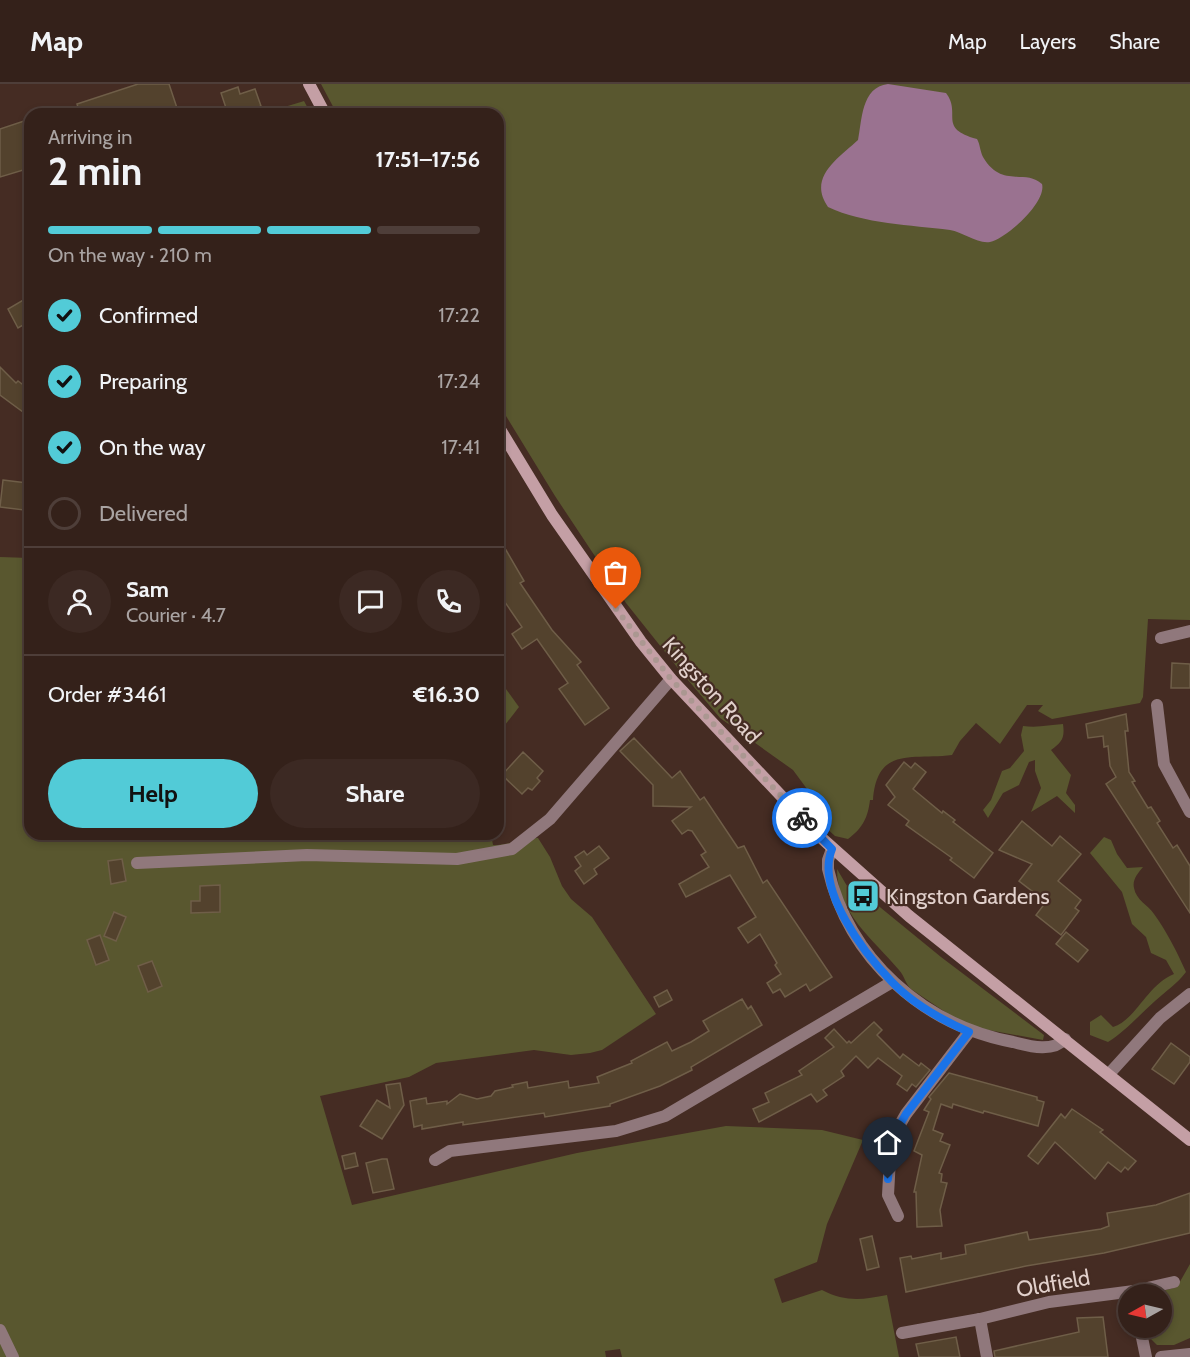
<!DOCTYPE html>
<html lang="en">
<head>
<meta charset="utf-8">
<style>
	:root { --surface:#34211a; --page:#3c2923; --text:#f1f3f6; --muted:#a9a3a2; --line:#4e3e39; --accent:#52cbd7 }
	body { margin:0; font-family:Cabin,sans-serif; background:var(--page); color:var(--text); height:100vh; display:flex; flex-direction:column; font-size:22px; white-space:nowrap }
	* { box-sizing:border-box; margin:0 }
	p { font-size:20px; color:var(--muted) }
	.icon { flex:none; width:33px; height:33px; fill:none; stroke:currentColor; stroke-width:2; stroke-linecap:round; stroke-linejoin:round }
	.map { position:relative; flex:1; overflow:hidden }
	.sheet { position:absolute; left:24px; top:24px; width:480px; height:732px; display:flex; flex-direction:column; background:var(--surface); border-radius:18px; box-shadow:0 3px 9px #0003,0 0 0 2px var(--line) }
	.sheet>* { flex:none }
	.needle { width:39px; rotate:262deg }
	.controls { position:absolute; left:1118px; top:1200px; display:grid; gap:12px }
	.controls a { display:grid; place-items:center; width:54px; height:54px; border-radius:50%; background:var(--surface); box-shadow:0 3px 9px #0003,0 0 0 2px var(--line); font-size:30px }
	.pin { position:absolute; display:grid; place-items:center; width:51px; height:51px; color:#fff; margin:-62px -26px; border-radius:50% 50% 50% 0; rotate:-45deg; box-shadow:0 0 6px #0007 }
	.pin .icon { rotate:45deg }
	.courier { position:absolute; display:grid; place-items:center; width:60px; height:60px; margin:-30px; border:4px solid #1a73e8; border-radius:50%; background:#fff; color:#222; box-shadow:0 2px 8px #0007 }
	.headline em { font-style:normal; font-weight:700 }
	.headline div { display:flex; flex-direction:column-reverse }
	.headline { display:flex; align-items:center; justify-content:space-between; height:102px; padding:0 24px }
	h1 { font-size:39px; font-weight:700; line-height:45px }
	.bar { display:grid; grid-template-columns:repeat(4,1fr); gap:9px 6px; align-content:center; height:72px; padding:0 24px }
	.bar i { height:8px; border-radius:4px; background:var(--line) }
	.bar .active { background:var(--accent) }
	.bar p { grid-column:span 4 }
	.line { display:flex; align-items:center; gap:15px; padding:0 24px; border-top:2px solid var(--line) }
	.line div { flex:1 }
	.round { display:grid; place-items:center; flex:none; width:63px; height:63px; border-radius:32px; background:var(--page) }
	ol { padding:0 24px; list-style:none }
	li { display:flex; align-items:center; gap:18px; height:66px }
	li p { margin-inline-start:auto }
	li .icon { padding:6px; border-radius:50%; background:var(--accent); color:#111; stroke-width:4 }
	li:last-child { color:var(--muted) }
	li i { width:33px; height:33px; border:3px solid var(--line); border-radius:50% }
	.action { display:flex; gap:12px; margin-top:auto; padding:12px 24px }
	.action a { flex:1; height:69px; border-radius:36px; background:var(--accent); color:#111; font-size:24px; font-weight:700; line-height:69px; text-align:center }
	.action a+a { background:var(--page); color:var(--text) }
	header { display:flex; align-items:center; gap:36px; box-sizing:border-box; height:84px; padding:0 30px; background:var(--surface); border-bottom:2px solid var(--line) }
	header strong { font-size:28px }
	nav { display:flex; gap:33px; margin-inline-start:auto; font-size:21px }
	.map>svg:first-child { display:block }
	.green { fill:#59572f }
	.water { fill:#9a7290 }
	.building { fill:#53422d; stroke:#6f5e48; stroke-width:1.5 }
	.lines { fill:none; stroke-linecap:round; stroke-linejoin:round }
	.minor { stroke:#90787c; stroke-width:12 }
	.secondary { stroke:#c49fa5; stroke-width:12 }
	.done { stroke:#ab9791; stroke-width:6; stroke-dasharray:0 10.8 }
	.route { stroke:#1a73e8; stroke-width:8 }
	.labels { text-anchor:middle; stroke-width:4.5; stroke-linejoin:round; paint-order:stroke }
	.street-label { font-size:22px; fill:#e2d1cc; stroke:#452c23 }
	.poi-label { font-size:22px; fill:#e2d1cc; stroke:#452c23; text-anchor:start }
</style>
</head>
<body>
<header>
<strong>Map</strong>
<nav><a>Map</a><a>Layers</a><a>Share</a></nav>
</header>
<div class="map">
<svg width="1190" height="1273" viewBox="0 0 1190 1273">
	<rect width="100%" height="100%" fill="#452c23"/>
	<!-- green -->
	<g class="green">
		<path d="M321,0H1190V536L1148,535L1143,613L1140,619L1052,635L1038,627L1043,621H1027L1000,660L976,639L960,657L952,671C912,676 877,662 873,716H870C868,733 863,744 848,755L835,752L824,742L807,705L793,686L720,634L677,583L626,519L555,412L498,319V30H337Z"/>
		<polygon points="304,17 311,30 261,30 301,18"/>
		<path d="M0,473L30,474V750H491L493,761C510,761 522,754 538,754L550,773L562,802L571,815L592,833L656,930L602,966L590,969L571,971L534,966L436,979L409,993L320,1012L352,1121L577,1069L726,1042L822,1046L863,1056L827,1140L817,1178L774,1195L782,1219L822,1206C845,1218 862,1216 887,1211L899,1273H622L620,1265L605,1267L606,1273H0Z"/>
		<polygon points="498,594 519,623 498,650"/>
		<path d="M1063,640C1065,654 1062,658 1051,666L1071,691L1066,709L1075,721V729L1057,712L1031,728L1041,704L1035,687V676L1029,678L1019,701L1003,709L988,734L983,726L991,716L1002,687L1010,684L1024,667L1021,651L1023,642C1038,644 1049,641 1063,640Z"/>
		<path d="M1104,753L1111,756L1117,770L1127,784L1143,783C1138,789 1132,796 1134,804C1136,816 1148,821 1154,830C1167,848 1177,868 1186,888C1177,900 1166,907 1155,917C1139,931 1126,947 1108,958L1090,951V938L1101,931L1113,943C1136,936 1147,901 1174,890L1166,876L1151,869L1146,853L1132,840L1122,808L1090,769Z"/>
		<path d="M837,785L850,807L864,821L870,815L941,873L1044,951L1043,956L983,945L957,936L911,905C905,899 905,893 899,886C873,855 837,829 837,785Z"/>
		<polygon points="1190,1180 1190,1254 1174,1261 1157,1261 1150,1254 1148,1244 1161,1244 1161,1210 1152,1210 1177,1203"/>
	</g>
	<!-- water -->
	<path class="water" d="M888,0L946,9C962,30 937,44 977,55C980,60 980,67 983,73C1002,105 1025,84 1042,100C1047,118 1006,155 990,158C977,160 963,148 950,146C911,141 864,140 828,123C807,93 839,74 858,56C862,37 861,3 888,0Z"/>
	<!-- building -->
	<g class="building">
		<polygon points="138,0 169,0 178,27 169,30 80,30 77,20"/>
		<polygon points="238,3 240,10 255,5 261,22 238,30 228,30 221,9"/>
		<polygon points="30,35 30,84 0,93 0,45"/>
		<polygon points="30,212 30,237 18,244 8,225"/>
		<polygon points="0,283 16,299 18,297 30,306 30,319 23,328 0,311"/>
		<polygon points="3,396 27,399 24,426 0,423"/>
		<polygon points="506,466 524,497 520,499 552,546 581,578 577,581 609,624 585,641 559,605 568,599 537,555 522,565 512,550 522,543 498,508 498,471"/>
		<polygon points="1172,579 1190,580 1190,604 1171,604"/>
		<polygon points="1126,630 1128,647 1125,647 1129,688 1135,697 1132,698 1148,724 1151,723 1160,737 1157,739 1173,764 1177,761 1190,782 1190,829 1106,700 1116,693 1110,682 1108,662 1104,663 1103,652 1088,654 1086,640"/>
		<polygon points="634,654 672,694 680,687 700,716 704,713 738,764 744,762 763,799 767,796 832,893 810,907 806,900 785,913 780,905 773,909 767,899 781,890 775,881 777,879 760,850 748,859 738,844 756,833 730,791 686,813 679,800 709,783 701,771 706,768 692,747 688,746 682,750 672,737 691,723 653,722 653,701 620,667"/>
		<polygon points="523,668 543,687 537,694 540,697 532,706 528,704 522,710 502,691"/>
		<polygon points="904,678 911,684 915,679 926,688 913,705 942,729 943,727 955,736 953,738 993,769 974,794 950,776 952,774 906,741 909,737 888,721 895,713 886,701"/>
		<polygon points="1022,737 1052,762 1060,752 1081,770 1058,797 1081,816 1075,824 1079,827 1061,851 1036,831 1046,818 1019,797 1032,780 999,766"/>
		<polygon points="599,762 609,774 594,785 597,790 584,800 575,787 581,782 575,773 584,767 587,771"/>
		<polygon points="122,775 126,797 111,800 108,777"/>
		<polygon points="220,801 220,828 191,829 191,817 200,817 200,802"/>
		<polygon points="114,828 126,833 116,857 104,852"/>
		<polygon points="1066,848 1088,866 1078,878 1056,860"/>
		<polygon points="100,851 109,876 96,881 87,856"/>
		<polygon points="152,877 162,902 148,908 138,882"/>
		<polygon points="667,906 672,916 659,923 654,913"/>
		<polygon points="742,915 748,925 751,922 762,941 691,983 692,986 660,1002 610,1020 610,1022 545,1033 544,1029 463,1041 463,1038 422,1045 422,1041 414,1043 410,1017 426,1014 427,1020 447,1017 447,1020 460,1010 477,1015 491,1012 495,1007 513,1003 512,1001 527,998 528,1004 568,997 569,1004 599,999 597,993 632,979 631,977 667,958 672,967 691,958 709,947 703,937"/>
		<polygon points="874,938 882,946 877,951 900,974 903,970 919,982 921,979 930,986 916,1003 912,1000 907,1007 897,1000 902,992 878,974 868,984 856,972 841,987 844,992 823,1006 827,1011 817,1018 811,1010 759,1038 753,1025 769,1018 765,1009 802,991 799,987 834,963 825,954 834,945 847,959 849,957 851,959"/>
		<polygon points="1171,959 1190,973 1190,978 1174,1000 1152,985"/>
		<polygon points="949,989 1037,1013 1037,1016 1044,1018 1038,1042 984,1027 983,1029 953,1020 952,1024 941,1020 933,1046 943,1050 940,1057 950,1061 939,1089 942,1090 941,1098 947,1099 940,1126 942,1142 917,1143 916,1108 914,1108 922,1071 914,1067 929,1028 924,1026 931,1015 929,1013"/>
		<polygon points="400,999 404,1021 382,1055 360,1042 377,1016 390,1024 386,1001"/>
		<polygon points="1072,1025 1103,1046 1100,1048 1136,1077 1128,1086 1125,1083 1121,1088 1108,1078 1095,1095 1055,1058 1038,1080 1028,1072 1061,1030 1065,1034"/>
		<polygon points="355,1069 358,1082 345,1085 342,1072"/>
		<polygon points="382,1075 387,1075 394,1105 373,1109 366,1079"/>
		<polygon points="1190,1109 1190,1149 1104,1169 1026,1182 906,1208 900,1174 911,1172 912,1175 941,1169 941,1175 966,1170 965,1161 1027,1148 1029,1156 1101,1145 1109,1142 1107,1129 1156,1121"/>
		<polygon points="872,1152 879,1183 867,1186 860,1155"/>
		<polygon points="1103,1233 1108,1273 995,1273 994,1267 1079,1248 1077,1234"/>
		<polygon points="956,1253 960,1273 919,1273 916,1260"/>
	</g>
	<g class="lines">
		<!-- minor -->
		<g class="minor">
			<polyline points="1161,554 1190,547"/>
			<polyline points="1157,621 1164,680 1190,728"/>
			<path d="M832,765L828,776V785C849,875 923,941 1013,958C1029,962 1052,969 1065,955"/>
			<polyline points="137,779 307,771 457,775 512,765 550,735 671,595"/>
			<polyline points="1109,990 1160,934 1190,910"/>
			<polyline points="435,1076 450,1067 616,1047 665,1032 892,898"/>
			<polyline points="898,1132 888,1111 891,1056 906,1030 969,948"/>
			<polyline points="980,1235 987,1273"/>
			<polyline points="1140,1244 1146,1273"/>
			<polyline points="0,1246 13,1273"/>
			<polyline points="902,1249 980,1235 1049,1218 1134,1207 1174,1198"/>
			<polyline points="1161,1273 1190,1270"/>
		</g>
		<!-- secondary -->
		<g class="secondary">
			<polyline points="309,0 325,30"/>
			<polyline points="498,342 552,431 641,558 671,595 817,750 909,832 1190,1056"/>
		</g>
	</g>
	<g class="lines">
		<!-- done -->
		<polyline class="done" points="616,525 671,595 802,734"/>
		<!-- route -->
		<path class="route" d="M802,734L832,765C815,806 865,870 892,898C913,920 942,936 969,948L906,1030L891,1056L888,1095"/>
	</g>
	<!-- icons -->
	<defs>
		<symbol id="bus-square" viewBox="-11 -11 22 22"><rect x="-9" y="-9" width="18" height="18" rx="4" fill="#52cbd7" stroke="#452c23"/><path d="M-5-6H5V4H4V6H2V4H-2V6H-4V4H-5ZM-3.5-4V0h7V-4ZM-3.5 1.2v1.5H-2V1.2ZM2 1.2v1.5H3.5V1.2Z" fill="#111"/></symbol>
	</defs>
	<g fill-rule="evenodd">
		<use href="#bus-square" x="844" y="793" width="38" height="38"/>
	</g>
	<g class="labels">
		<!-- street labels -->
		<g class="street-label">
			<text transform="translate(712 606) rotate(48)" y="8">Kingston Road</text>
			<text transform="translate(1053 1199) rotate(-10)" y="8">Oldfield</text>
		</g>
		<!-- poi labels -->
		<g class="poi-label">
			<text x="886" y="820">Kingston Gardens</text>
		</g>
	</g>
</svg>
<div class="controls">
<a><svg class="needle" viewBox="-14 -14 28 28"><path d="M0-13l5 13h-10z" fill="#e53935"/><path d="M0 13l5-13h-10z" fill="#a9a3a2"/></svg></a>
</div>
<div class="pin" style="left:616px;top:525px;background:#ea580c"><svg class="icon" aria-label="bag" viewBox="0 0 24 24"><path d="M5 8h14l-1 12H6zM9 8a3 3 0 0 1 6 0"/></svg></div>
<div class="pin" style="left:888px;top:1095px;background:#1f2937"><svg class="icon" aria-label="home" viewBox="0 0 24 24"><path d="M3 11l9-7 9 7M6 9v11h12V9"/></svg></div>
<div class="courier" style="left:802px;top:734px"><svg class="icon" aria-label="bike" viewBox="0 0 24 24"><circle cx="6" cy="16" r="4"/><circle cx="18" cy="16" r="4"/><path d="M6 16l4-8h5l3 8M10 8l3 8H6M13 5h3"/></svg></div>
<section class="sheet">
<div class="headline"><div><h1>2 min</h1><p>Arriving in</p></div><em>17:51–17:56</em></div>
<div class="bar"><i class="active"></i><i class="active"></i><i class="active"></i><i></i><p>On the way · 210 m</p></div>
<ol>
<li><svg class="icon" aria-label="check" viewBox="0 0 24 24"><path d="M5 12l5 5 9-10"/></svg>Confirmed<p>17:22</p></li>
<li><svg class="icon" aria-label="check" viewBox="0 0 24 24"><path d="M5 12l5 5 9-10"/></svg>Preparing<p>17:24</p></li>
<li><svg class="icon" aria-label="check" viewBox="0 0 24 24"><path d="M5 12l5 5 9-10"/></svg>On the way<p>17:41</p></li>
<li><i></i>Delivered</li>
</ol>
<div class="line" style="height:108px"><a class="round"><svg class="icon" aria-label="person" viewBox="0 0 24 24"><circle cx="12" cy="8" r="4"/><path d="M4 21q1-7 8-7t8 7"/></svg></a><div><b>Sam</b><p>Courier · 4.7</p></div><a class="round"><svg class="icon" aria-label="chat" viewBox="0 0 24 24"><path d="M4 5h16v11H9l-5 4z"/></svg></a><a class="round"><svg class="icon" aria-label="phone" viewBox="0 0 24 24"><path d="M5 4h4l2 5-3 2q2 4 5 5l2-3 5 2v4C11 20 4 13 5 4z"/></svg></a></div>
<div class="line" style="height:78px"><div>Order #3461</div><b>€16.30</b></div>
<div class="action"><a>Help</a><a>Share</a></div>
</section>
</div>
</body>
</html>
